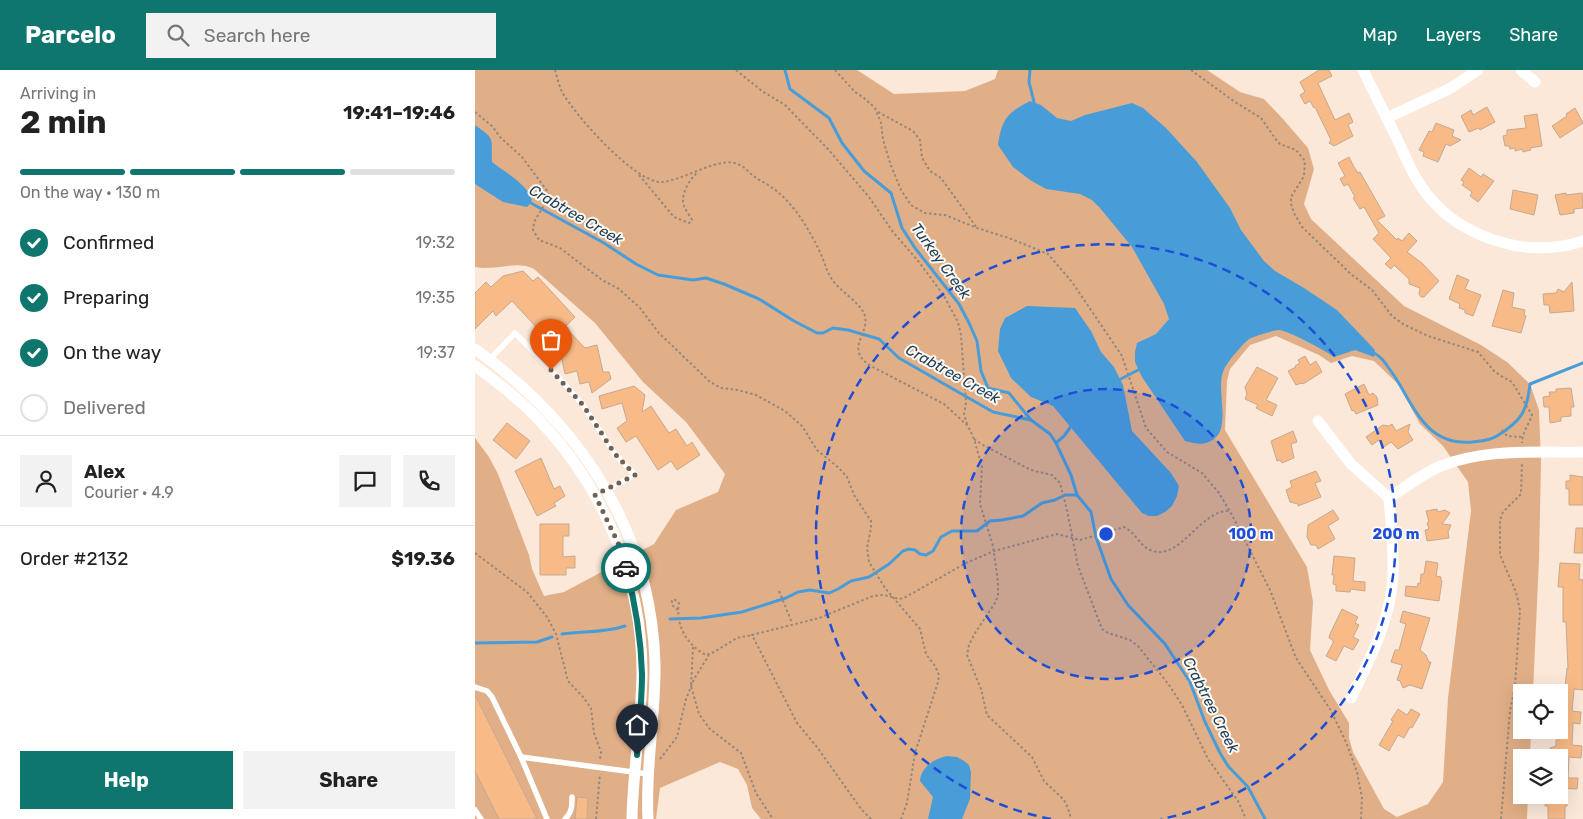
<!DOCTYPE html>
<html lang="en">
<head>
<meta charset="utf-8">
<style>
	:root { --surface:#fff; --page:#f2f2f2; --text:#222; --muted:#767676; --line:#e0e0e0; --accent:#0f766e }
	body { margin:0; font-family:Rubik,sans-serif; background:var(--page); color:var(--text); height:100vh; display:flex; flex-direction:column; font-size:19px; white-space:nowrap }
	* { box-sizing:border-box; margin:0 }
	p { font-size:16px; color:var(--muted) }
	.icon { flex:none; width:28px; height:28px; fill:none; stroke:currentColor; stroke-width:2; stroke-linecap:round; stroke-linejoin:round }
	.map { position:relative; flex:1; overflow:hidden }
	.details { display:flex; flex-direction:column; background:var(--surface); width:475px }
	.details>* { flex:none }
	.fabs { position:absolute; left:1038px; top:614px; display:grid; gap:10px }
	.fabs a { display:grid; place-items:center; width:55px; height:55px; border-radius:0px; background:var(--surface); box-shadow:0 5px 20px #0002; font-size:25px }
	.pin { position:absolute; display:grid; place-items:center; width:42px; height:42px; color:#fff; margin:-51px -21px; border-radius:50% 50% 50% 0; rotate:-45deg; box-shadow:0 0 5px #0007 }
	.pin .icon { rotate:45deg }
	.courier { position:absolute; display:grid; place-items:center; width:50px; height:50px; margin:-25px; border:4px solid #0f766e; border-radius:50%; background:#fff; color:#222; box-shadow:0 1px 6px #0007 }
	.headline em { font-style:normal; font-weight:700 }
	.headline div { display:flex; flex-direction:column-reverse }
	.headline { display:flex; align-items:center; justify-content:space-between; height:85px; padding:0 20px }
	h1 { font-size:32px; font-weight:700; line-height:38px }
	.bar { display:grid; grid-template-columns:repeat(4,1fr); gap:8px 5px; align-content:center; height:60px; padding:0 20px }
	.bar i { height:6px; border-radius:4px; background:var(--line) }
	.bar .active { background:var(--accent) }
	.bar p { grid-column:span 4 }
	.line { display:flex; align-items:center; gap:12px; padding:0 20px; border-top:1px solid var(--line) }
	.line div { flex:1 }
	.round { display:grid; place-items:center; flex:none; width:52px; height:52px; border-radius:0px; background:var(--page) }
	ol { padding:0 20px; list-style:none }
	li { display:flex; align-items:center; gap:15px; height:55px }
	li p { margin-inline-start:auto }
	li .icon { padding:5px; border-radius:50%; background:var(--accent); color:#fff; stroke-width:4 }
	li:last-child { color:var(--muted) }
	li i { width:28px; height:28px; border:2px solid var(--line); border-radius:50% }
	.action { display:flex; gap:10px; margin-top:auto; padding:10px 20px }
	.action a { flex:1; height:58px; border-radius:0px; background:var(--accent); color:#fff; font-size:20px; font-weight:700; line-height:58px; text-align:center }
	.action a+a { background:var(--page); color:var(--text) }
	header { display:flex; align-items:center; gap:30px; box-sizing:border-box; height:70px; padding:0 25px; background:var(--accent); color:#fff }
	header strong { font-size:24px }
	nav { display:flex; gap:28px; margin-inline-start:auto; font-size:18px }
	.search { width:350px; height:45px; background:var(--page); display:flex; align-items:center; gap:12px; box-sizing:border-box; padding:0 18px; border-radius:0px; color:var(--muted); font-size:19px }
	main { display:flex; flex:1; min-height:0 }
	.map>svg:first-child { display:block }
	.green { fill:#e1af87; fill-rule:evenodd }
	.water { fill:#489dd9 }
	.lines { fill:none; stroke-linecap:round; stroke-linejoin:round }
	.stream { stroke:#489dd9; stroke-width:3 }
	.building { fill:#f8ba87; stroke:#c6a991 }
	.path { stroke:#97887c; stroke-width:2; stroke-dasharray:2.5 2.5; stroke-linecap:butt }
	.service { stroke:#fff; stroke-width:5.5 }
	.minor { stroke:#fff; stroke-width:11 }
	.done { stroke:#6f6156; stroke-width:5; stroke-dasharray:0 9 }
	.route { stroke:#0f766e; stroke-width:6 }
	.ring { fill:none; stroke:#1d4ed8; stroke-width:2.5; stroke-dasharray:9 6 }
	.labels { text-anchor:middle; stroke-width:4; stroke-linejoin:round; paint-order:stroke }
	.water-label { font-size:15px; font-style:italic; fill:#1d415a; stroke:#fef8f3 }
	.centre { fill:#1d4ed8; stroke:#fef8f3; stroke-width:2.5 }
	.ring-label { font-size:15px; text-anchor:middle; font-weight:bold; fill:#1d4ed8; stroke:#fef8f3; stroke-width:4; stroke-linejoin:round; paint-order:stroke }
</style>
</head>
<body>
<header>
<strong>Parcelo</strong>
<div class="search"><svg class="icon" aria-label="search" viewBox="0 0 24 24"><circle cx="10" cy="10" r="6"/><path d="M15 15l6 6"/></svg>Search here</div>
<nav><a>Map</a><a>Layers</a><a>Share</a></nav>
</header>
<main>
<section class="details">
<div class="headline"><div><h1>2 min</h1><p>Arriving in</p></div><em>19:41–19:46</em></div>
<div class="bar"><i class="active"></i><i class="active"></i><i class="active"></i><i></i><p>On the way · 130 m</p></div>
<ol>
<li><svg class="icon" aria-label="check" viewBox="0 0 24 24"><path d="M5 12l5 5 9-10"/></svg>Confirmed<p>19:32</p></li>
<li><svg class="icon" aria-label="check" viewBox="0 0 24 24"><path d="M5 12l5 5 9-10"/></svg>Preparing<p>19:35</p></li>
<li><svg class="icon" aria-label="check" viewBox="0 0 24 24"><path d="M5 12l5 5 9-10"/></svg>On the way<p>19:37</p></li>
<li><i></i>Delivered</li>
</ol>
<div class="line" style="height:90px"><a class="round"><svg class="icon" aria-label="person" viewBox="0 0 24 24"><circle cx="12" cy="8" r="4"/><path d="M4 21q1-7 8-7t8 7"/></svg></a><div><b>Alex</b><p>Courier · 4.9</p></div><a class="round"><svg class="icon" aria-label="chat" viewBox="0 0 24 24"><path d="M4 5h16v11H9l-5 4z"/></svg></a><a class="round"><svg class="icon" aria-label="phone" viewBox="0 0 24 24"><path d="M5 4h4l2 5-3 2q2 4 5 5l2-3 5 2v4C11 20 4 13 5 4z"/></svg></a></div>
<div class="line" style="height:65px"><div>Order #2132</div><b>$19.36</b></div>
<div class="action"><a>Help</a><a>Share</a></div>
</section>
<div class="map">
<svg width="1108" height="749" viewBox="0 0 1108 749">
	<rect width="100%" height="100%" fill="#fbe8d9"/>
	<!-- green -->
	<path class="green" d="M0,0H382L419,24L490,21L520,9L523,0H732L765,22L789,29L808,49L833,78L839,99L829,134L836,149L929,236L1006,275L1032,292L1055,314L1064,340L1066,392L1064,489L1058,622H1046V660H1056L1055,687L1046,688V725H1053L1052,749H286L277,738L272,715L263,699L245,692L185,718L181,749H0V368L14,387L23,404L54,485L57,499L69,526L89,522L179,474L201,440L243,422L250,404L211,352L168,312L120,253L59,199C42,190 19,201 0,197ZM801,266L844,285L856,293L877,286L899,291L924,315L945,354L968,376L993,412L996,441L973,628L968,712L953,734L922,747L909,739L878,682L874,668V653L854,620L835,580L838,532L832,497L750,360L752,311L755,299L775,275Z"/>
	<!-- water -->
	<g class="water">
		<path d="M555,31L566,35L582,48L596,51L610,45L657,33L668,38L691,58L722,92L755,138L766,160L789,191L800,201L829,218L862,240L900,280L899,287L880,280L859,287C851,281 812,260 804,260C799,260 778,267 774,269C766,276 751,293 748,302C741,319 756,357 739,369C729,376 722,374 710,371L667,307L660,292V282L662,273L681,264L694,249L689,234L657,177L625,138L617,130L605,124L571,119L555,110L538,97L523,75C527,49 532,43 555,31Z"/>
		<path d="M0,55C21,70 16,67 17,92C27,100 51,114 56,127C58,131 55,134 52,137L28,132L0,114Z"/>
		<polygon points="552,236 600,238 616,261 626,282 639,297 648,315 657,361 696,403 704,416 702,426 697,436 690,442 682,446 674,446 667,443 578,336 556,327 536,308 523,281 525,259 530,248"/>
		<path d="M472,686L482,687L489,691L494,695L496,702L495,729L487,749H453L458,727L445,711C446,697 459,689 472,686Z"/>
	</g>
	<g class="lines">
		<!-- stream -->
		<g class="stream">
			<polyline points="310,0 315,19 354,48 367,73 389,101 416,123 427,158 440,178 484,234 494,253 502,271 506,301 513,318 534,323 556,350"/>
			<polyline points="555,0 554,12 560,36"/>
			<polyline points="54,132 129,173 161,194 183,205 218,210 231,208 249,214 284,229 319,251 342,263 348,263 358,258 373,260 404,269 424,288 518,342 556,350 575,364 581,373 596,405 602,425 616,442 621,467 636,509 653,535 690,574 715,612 730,652 745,683 753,696 773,717 790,749"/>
			<path d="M897,282C908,287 911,295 918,304C939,335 950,376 997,372C1006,371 1014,371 1022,366C1046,351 1052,342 1055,314L1108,293"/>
			<polyline points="642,311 665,299"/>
			<polyline points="581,373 589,366 597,355"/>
			<polyline points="195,549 226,548 267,542 311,528 323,522 335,520 354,523 363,519 376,511 394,507 414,494 428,481 434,479 440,480 445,484 451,485 458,481 466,467 477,461 502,461 515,451 527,450 548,446 567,433 580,430 590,425 602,425"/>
			<path d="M87,564C109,561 129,563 150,556"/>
			<polyline points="0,573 62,572 77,567"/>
		</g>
	</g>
	<!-- building -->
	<g class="building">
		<polygon points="844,0 854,0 857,6 843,13 860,50 874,43 878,52 873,55 878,66 859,76 854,73 856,70 840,37 839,38 835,31 830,34 825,25 830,22 825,12"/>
		<polygon points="1012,37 1020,52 1005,60 1004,58 994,62 986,46 996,40 998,45"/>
		<polygon points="1100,38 1108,53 1085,68 1077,56 1092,46 1091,44"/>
		<polygon points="1062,44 1067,76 1055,78 1056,80 1048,82 1047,79 1040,81 1040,78 1035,79 1034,76 1030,76 1028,66 1032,65 1032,60 1051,58 1049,46"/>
		<polygon points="961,53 979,60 977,66 986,70 975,76 971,74 963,92 948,86 949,82 944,80 954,61 957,62"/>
		<polygon points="874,87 879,97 883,103 885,102 910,146 902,150 922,170 923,168 927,171 934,163 942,171 932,182 947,193 964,211 949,227 946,227 944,224 945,218 934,214 934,209 919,195 916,199 910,194 916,188 898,169 904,163 889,137 885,139 878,128 880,127 873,114 869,116 865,109 870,106 863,93"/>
		<polygon points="994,98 1006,107 1008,104 1019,111 1003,132 995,126 997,122 987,115 989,112 986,110"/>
		<polygon points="1038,120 1063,125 1059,145 1035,139"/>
		<polygon points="1091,123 1091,125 1107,123 1108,138 1099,139 1099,143 1085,145 1080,125"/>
		<polygon points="48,201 58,211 63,207 100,247 90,257 110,278 122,275 128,302 134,302 136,309 117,323 114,312 105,314 102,301 90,304 86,285 78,292 68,282 73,277 62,265 65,261 37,231 21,246 18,241 0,259 0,223 11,212 16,217 28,206"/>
		<polygon points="982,205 994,210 990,219 1006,225 998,246 990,243 990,240 984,238 985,234 974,229"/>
		<polygon points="1097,212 1099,241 1075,243 1074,235 1069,235 1068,224 1081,223 1083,219 1089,222"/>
		<polygon points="1028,220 1039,223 1037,237 1050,240 1049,245 1051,246 1046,263 1017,256"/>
		<polygon points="830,286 835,295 841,291 847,302 828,314 827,313 821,315 813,301 821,297 820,296 825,293 823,290"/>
		<polygon points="782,297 803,308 791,330 802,335 797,346 781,338 783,335 770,329 772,324 770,317"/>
		<polygon points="889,314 894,325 898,323 902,327 903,335 881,344 879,340 877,341 870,324"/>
		<polygon points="159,316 170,325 167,342 176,336 194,363 201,359 212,376 217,372 225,385 202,400 196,391 183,400 161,366 151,372 142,358 152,351 147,333 127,339 124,326"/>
		<polygon points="1096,318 1099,337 1096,337 1096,346 1086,347 1086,351 1075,353 1074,337 1069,337 1068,327 1075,326 1074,322 1081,322 1081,319"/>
		<polygon points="32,353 55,371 41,389 18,370"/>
		<polygon points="917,354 921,361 935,354 933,362 938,370 923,379 916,372 909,377 904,370 897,375 891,367 908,355 914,356"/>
		<polygon points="818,361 822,372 816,374 819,388 807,393 805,390 802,391 796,371"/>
		<polygon points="66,388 79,419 85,416 90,426 79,433 81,436 62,446 40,401"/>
		<polygon points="841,401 846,411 840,413 846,427 823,436 823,434 815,432 811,420 817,417 815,411"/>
		<polygon points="1095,405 1108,407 1108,435 1094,435 1094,419 1091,419 1091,411 1095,411"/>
		<polygon points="962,439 963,442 970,440 975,443 967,454 976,455 973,462 974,468 952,471 950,460 954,459 952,453 954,452 951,441"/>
		<polygon points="858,440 864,449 853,456 860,469 843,479 841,475 836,475 832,467 833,455"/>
		<polygon points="65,454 94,454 94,466 88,466 88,487 100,486 100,498 91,498 91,505 65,505"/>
		<polygon points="1101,458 1108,458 1108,483 1099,483"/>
		<polygon points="859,486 880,488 878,511 890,512 890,521 876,519 875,522 861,521 861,515 858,514 859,505 857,505"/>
		<polygon points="951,491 963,493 961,506 966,507 966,511 967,511 964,531 930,526 931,516 942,517 943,513 945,514 946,504 949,504"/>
		<polygon points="1085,493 1105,494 1104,509 1108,510 1108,620 1099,619 1097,641 1106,642 1105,654 1098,653 1097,675 1107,676 1106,688 1094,687 1093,708 1103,708 1102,719 1084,718 1084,686 1075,685 1075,678 1081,676 1081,670 1084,670 1084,627 1089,627 1092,598 1093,599 1091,552 1088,552 1088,517 1083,517"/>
		<polygon points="867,539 883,547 880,553 884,555 878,567 884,570 878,580 869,576 861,591 851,586 858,573 858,570 854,568 855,564"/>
		<polygon points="928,541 955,548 945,580 951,585 954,592 956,592 947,619 935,615 928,618 925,611 922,610 927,595 916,592 920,580 924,580 931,554 925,552"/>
		<polygon points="0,625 62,749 24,749 0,701"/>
		<polygon points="923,639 932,645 936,639 945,644 937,658 935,657 929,668 923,665 914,681 904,675 918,651 916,650"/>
		<polygon points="1074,726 1090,726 1090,730 1092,730 1092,736 1090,736 1090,749 1073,749 1073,736 1070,736 1070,729 1074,729"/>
		<polygon points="102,727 113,728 112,749 100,749"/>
	</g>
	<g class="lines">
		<!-- path -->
		<g class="path">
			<path d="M80,0C82,7 84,15 87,22C100,45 159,112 186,112C209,111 246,84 265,95C271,98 275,104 280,107C285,111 291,113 296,117C318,132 332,156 344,180C349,190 351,201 358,211C365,220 385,234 389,243C397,263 369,277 394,295L469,334L493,356L499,369L507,397L505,434L518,476L523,512V526L520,533L500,563L494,575L492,585L506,619L512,645L557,687L569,711L589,730L593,738L596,749"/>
			<polyline points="261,0 287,21 310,35 352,78 394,127 418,162 444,192 469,226 483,252 486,265 491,333 489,344 492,354"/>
			<polyline points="360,0 380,22 389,28 400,38 406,53 408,69 415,93 426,120 436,135 450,143 470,145 502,158 534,168 573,184 597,212 647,286 671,358 692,382 727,403 744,423 757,445 795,520 821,588 855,639 871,672 882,702 887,728 886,749"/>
			<path d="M716,0L760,32L786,48L802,71L805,74L821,80L830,91L829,106L816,127V134L819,143L827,157L877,205L897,220L917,246L928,254L953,266L1003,282L1019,301L1026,306L1037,312L1057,345C1054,354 1047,363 1047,373"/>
			<polyline points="0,42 17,56 25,67 47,87 73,122 74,127 59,152 58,160 64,170 85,178 127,210 144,219 165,238 184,263 234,311 246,318 263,320 281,325 310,341 327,356 342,380 364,398 372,407 379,425 396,451 396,458 392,478 394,492 410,518 445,559 451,584 460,596 464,605 463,612 440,683 432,733 426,749"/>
			<polyline points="403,42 438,61 445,70 447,88 455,101 466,108 502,158"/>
			<path d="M164,105L199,147L214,153L217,150C215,146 211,141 209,136C205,125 214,110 222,103"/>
			<polyline points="1027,360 1032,366 1047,367"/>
			<polyline points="499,369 508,375 556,400 577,405 585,413 592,440 603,496 627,559 633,563 655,570 663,576 694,615 707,635 733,689 763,731 771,749"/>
			<polyline points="0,483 52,522 72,547 81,564 93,611 108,627 116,638 119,663 126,682 125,689"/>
			<polyline points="304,521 317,553"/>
			<path d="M203,540L197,535V531L199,529L204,533C200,555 212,575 231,585L239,582L262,568L277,565"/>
			<polyline points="218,577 216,616 224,644 235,659 266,683 281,723 298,749"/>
			<polyline points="185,689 202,667 211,629 219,609 234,585"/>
			<polyline points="121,749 125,704"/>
			<path d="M396,749L386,739L342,677L322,653L277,565L344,548L398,526L409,525L424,529L429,528L491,493L519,481L582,464L605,470L649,457C660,462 664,475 675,480C705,493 725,439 755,441"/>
			<polyline points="1026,749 1035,641 1040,616 1045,540 1041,522 1025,485 1025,450 1028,442 1046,424 1047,393"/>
		</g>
		<!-- service -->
		<g class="service">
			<polyline points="14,290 40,263 88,312 108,335 140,384 160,405 131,420"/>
			<polyline points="0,617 12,621 17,627 46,687 72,749"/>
			<polyline points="46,687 173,704"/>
			<polyline points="0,740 6,749"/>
			<path d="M90,749C97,743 97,735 97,727"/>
		</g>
		<!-- minor -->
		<g class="minor">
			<path d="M888,0C899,23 911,46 922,69C929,83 935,99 944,113C964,145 996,165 1033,174C1056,180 1085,179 1108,171"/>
			<polyline points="1046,0 1060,12"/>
			<polyline points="912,48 976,18 1003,0"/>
			<path d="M0,279C106,355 176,461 180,593C181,645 170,697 173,749"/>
			<path d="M0,296C23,313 47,331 66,352C130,420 168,512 167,606C166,654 158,701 157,749"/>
			<polyline points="843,351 876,394 914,428"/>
			<path d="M914,428C931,417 948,403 966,396C1011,378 1061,383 1108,382"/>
			<path d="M876,628C895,589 916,549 918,505C919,480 916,454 914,428"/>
		</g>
	</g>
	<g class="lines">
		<!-- done -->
		<polyline class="done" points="76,300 108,335 140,384 160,405 120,425 144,475 151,498"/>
		<!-- route -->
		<path class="route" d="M151,498C160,532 166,568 167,604C167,631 164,658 162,685"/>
	</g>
	<!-- distance rings -->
	<circle cx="631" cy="464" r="145" fill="#1d4ed8" fill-opacity=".12"/>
	<g class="ring">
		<circle cx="631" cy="464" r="145"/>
		<path d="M576 749A290 290 0 1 1 686 749"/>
	</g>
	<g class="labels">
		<!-- water labels -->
		<g class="water-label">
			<text transform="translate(101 145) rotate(30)" y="5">Crabtree Creek</text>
			<text transform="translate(466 191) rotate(54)" y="5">Turkey Creek</text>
			<text transform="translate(478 304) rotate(29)" y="5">Crabtree Creek</text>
			<text transform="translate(736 635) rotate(63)" y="5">Crabtree Creek</text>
		</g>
	</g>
	<circle cx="631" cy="464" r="8" class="centre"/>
	<g class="ring-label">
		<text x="776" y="469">100 m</text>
		<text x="921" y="469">200 m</text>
	</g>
</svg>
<div class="fabs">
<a><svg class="icon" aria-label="locate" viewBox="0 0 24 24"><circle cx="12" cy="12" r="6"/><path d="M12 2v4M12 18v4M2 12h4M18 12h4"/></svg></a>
<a><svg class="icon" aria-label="layers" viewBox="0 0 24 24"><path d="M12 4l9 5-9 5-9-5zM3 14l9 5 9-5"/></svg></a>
</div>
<div class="pin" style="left:76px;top:300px;background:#ea580c"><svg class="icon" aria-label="bag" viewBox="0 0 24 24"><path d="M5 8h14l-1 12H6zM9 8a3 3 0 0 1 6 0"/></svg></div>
<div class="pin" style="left:162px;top:685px;background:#1f2937"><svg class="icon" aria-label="home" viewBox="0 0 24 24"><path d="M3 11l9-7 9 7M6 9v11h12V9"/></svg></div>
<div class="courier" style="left:151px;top:498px"><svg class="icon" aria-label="car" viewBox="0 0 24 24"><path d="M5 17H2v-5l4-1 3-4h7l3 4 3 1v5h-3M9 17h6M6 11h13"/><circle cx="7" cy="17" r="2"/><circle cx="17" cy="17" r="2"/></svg></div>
</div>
</main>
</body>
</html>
